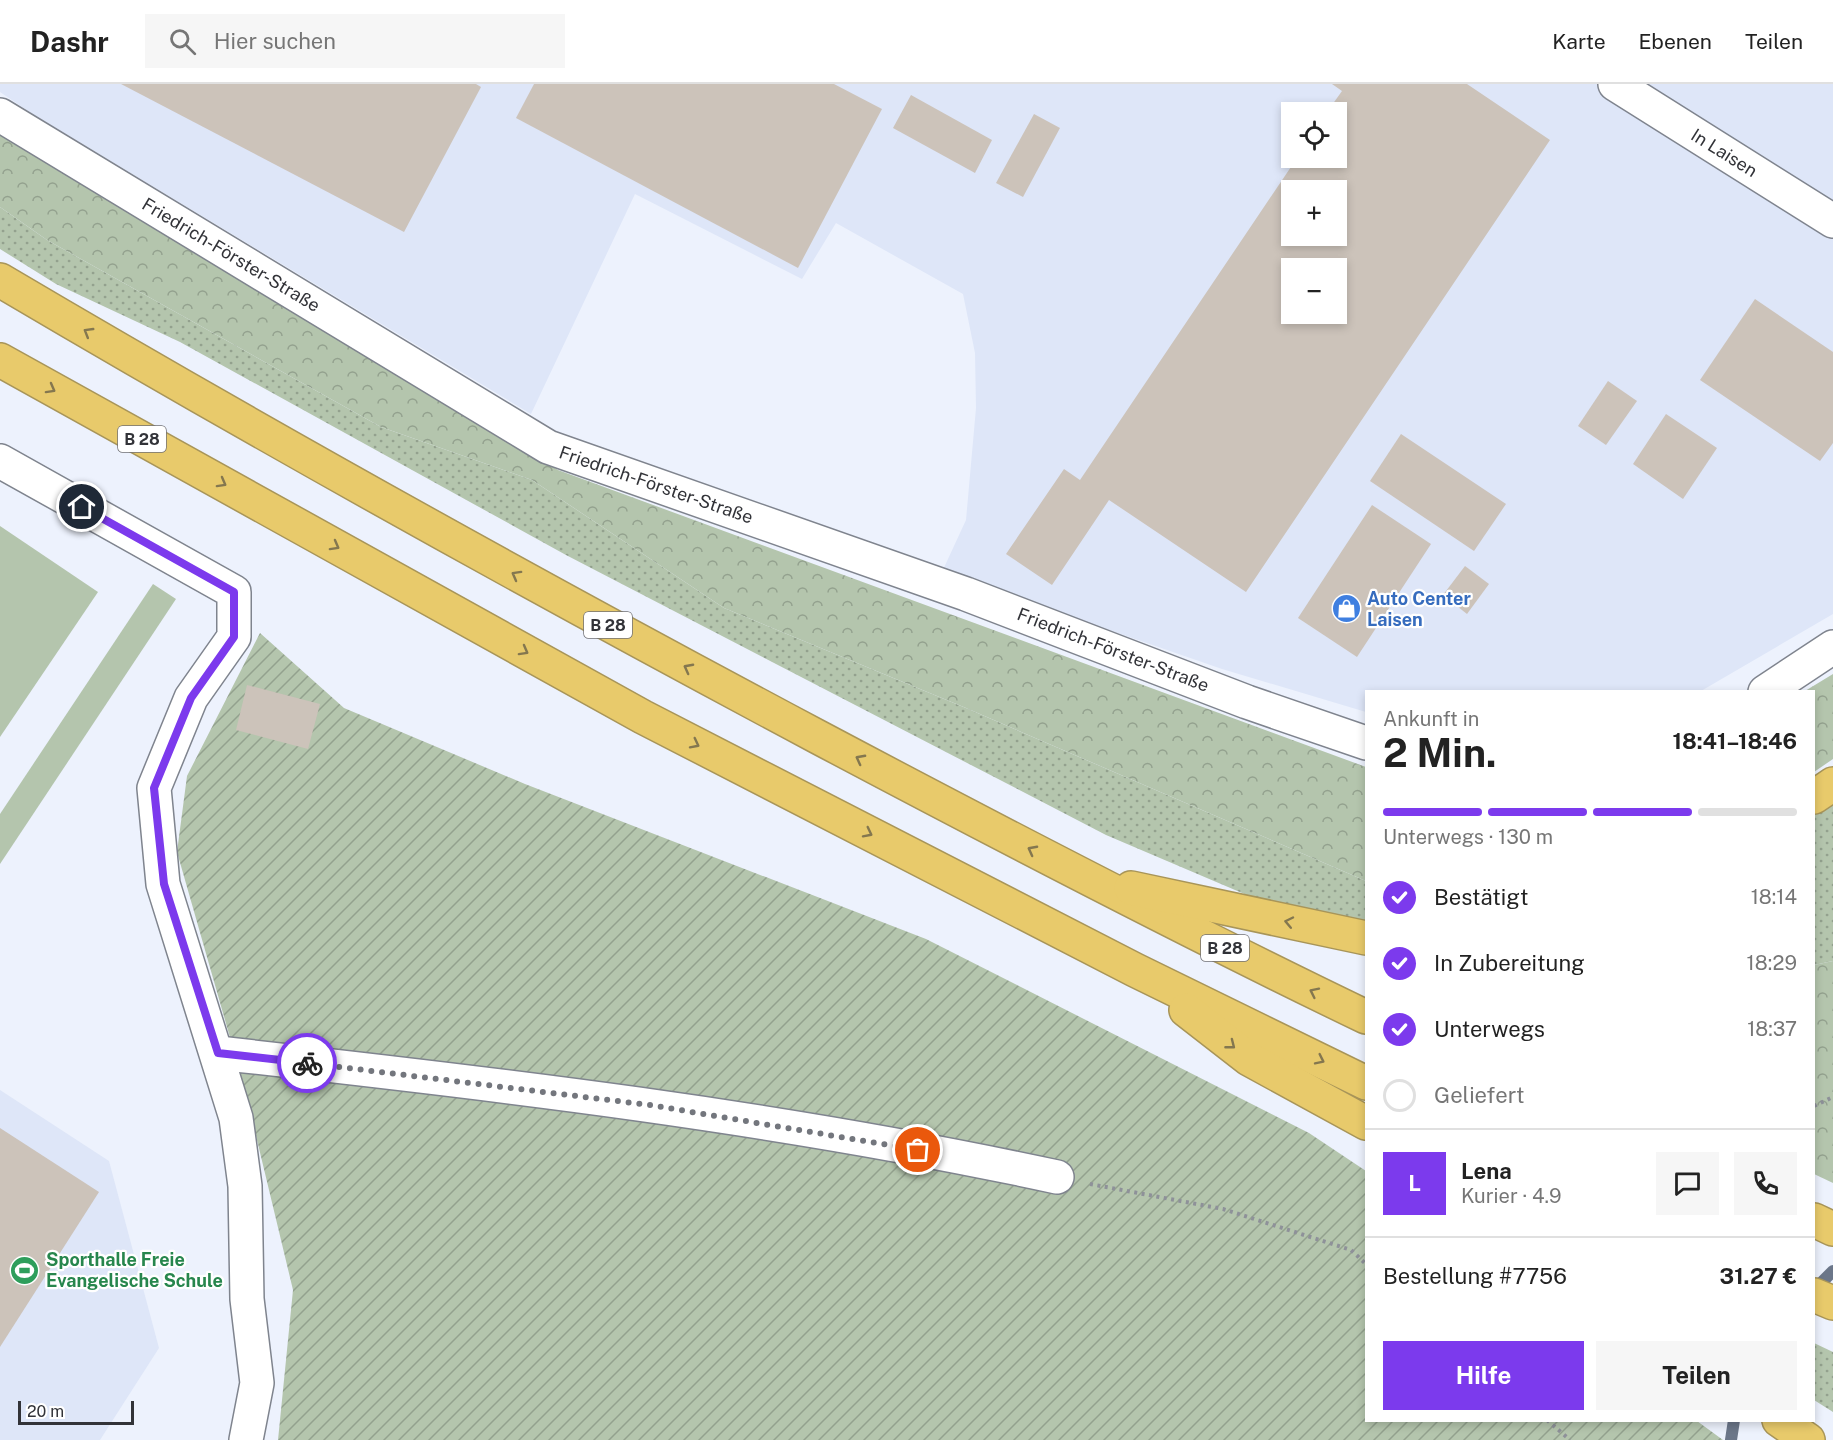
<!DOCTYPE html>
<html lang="de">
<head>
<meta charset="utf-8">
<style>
	:root { --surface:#fff; --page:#f6f6f6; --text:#222; --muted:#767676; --line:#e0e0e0; --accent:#7c3aed }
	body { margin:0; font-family:"Public Sans",sans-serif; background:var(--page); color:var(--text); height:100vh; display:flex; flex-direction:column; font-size:22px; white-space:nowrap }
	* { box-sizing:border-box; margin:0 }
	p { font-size:20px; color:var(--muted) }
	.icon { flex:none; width:33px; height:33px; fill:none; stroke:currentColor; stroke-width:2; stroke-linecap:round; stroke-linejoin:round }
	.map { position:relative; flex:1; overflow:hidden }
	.sheet { position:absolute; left:1365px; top:606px; width:450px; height:732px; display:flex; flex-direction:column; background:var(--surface); border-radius:0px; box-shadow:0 3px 9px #0003 }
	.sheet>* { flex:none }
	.buttons { position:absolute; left:1281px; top:18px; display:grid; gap:12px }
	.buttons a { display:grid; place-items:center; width:66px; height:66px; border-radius:0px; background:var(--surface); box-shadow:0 3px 9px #0003; font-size:30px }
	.scale { position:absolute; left:18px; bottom:15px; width:116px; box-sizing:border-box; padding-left:6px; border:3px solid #323338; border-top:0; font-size:16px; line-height:21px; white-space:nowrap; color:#323338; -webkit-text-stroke:4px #fff; paint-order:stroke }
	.pin { position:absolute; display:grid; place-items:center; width:51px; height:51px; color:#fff; margin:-26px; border:3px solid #fff; border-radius:50%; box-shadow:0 2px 6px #0007 }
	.courier { position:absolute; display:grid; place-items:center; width:60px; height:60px; margin:-30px; border:4px solid #7c3aed; border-radius:50%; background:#fff; color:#222; box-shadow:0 2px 8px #0007 }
	.overview em { font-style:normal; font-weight:700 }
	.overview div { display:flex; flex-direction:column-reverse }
	.overview { display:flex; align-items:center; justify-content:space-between; height:102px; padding:0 18px }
	h1 { font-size:39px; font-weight:700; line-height:45px }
	.bar { display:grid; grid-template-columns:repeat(4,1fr); gap:9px 6px; align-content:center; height:72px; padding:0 18px }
	.bar i { height:8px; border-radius:4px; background:var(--line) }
	.bar .selected { background:var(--accent) }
	.bar p { grid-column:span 4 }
	.line { display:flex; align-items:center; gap:15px; padding:0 18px; border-top:2px solid var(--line) }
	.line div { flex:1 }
	.round { display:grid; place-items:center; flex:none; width:63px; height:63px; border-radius:0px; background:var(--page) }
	ol { padding:0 18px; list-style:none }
	li { display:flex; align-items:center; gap:18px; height:66px }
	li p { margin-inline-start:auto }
	li .icon { padding:6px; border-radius:50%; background:var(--accent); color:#fff; stroke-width:4 }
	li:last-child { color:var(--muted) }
	li i { width:33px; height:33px; border:3px solid var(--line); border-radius:50% }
	.action { display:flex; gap:12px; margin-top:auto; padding:12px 18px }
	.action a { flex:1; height:69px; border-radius:0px; background:var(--accent); color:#fff; font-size:24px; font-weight:700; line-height:69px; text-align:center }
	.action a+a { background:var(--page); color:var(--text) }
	header { display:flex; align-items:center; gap:36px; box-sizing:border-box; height:84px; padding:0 30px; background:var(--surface); border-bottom:2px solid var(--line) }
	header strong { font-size:28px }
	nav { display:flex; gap:33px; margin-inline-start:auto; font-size:21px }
	.search { width:420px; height:54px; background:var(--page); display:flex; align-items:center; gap:15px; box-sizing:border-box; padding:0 21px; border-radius:0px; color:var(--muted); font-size:22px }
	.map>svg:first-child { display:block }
	.built { fill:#dee6f8; fill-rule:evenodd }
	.grass { fill:url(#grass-dots) }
	.forest { fill:url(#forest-crowns) }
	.garden { fill:url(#garden-furrows) }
	.pitch { fill:#b4c5ad }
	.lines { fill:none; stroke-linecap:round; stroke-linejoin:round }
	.stream { stroke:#6b7689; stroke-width:12 }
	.building { fill:#ccc3ba; fill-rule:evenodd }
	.street-casing { stroke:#7f848e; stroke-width:36 }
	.highway-casing { stroke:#a89559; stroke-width:36 }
	.path { stroke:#8e9199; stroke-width:4; stroke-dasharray:3 4.5; stroke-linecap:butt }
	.street { stroke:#fff; stroke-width:33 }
	.highway { stroke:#e8ca6b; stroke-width:33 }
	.oneway { stroke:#84774f }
	.done { stroke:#73767d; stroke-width:6; stroke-dasharray:0 10.8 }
	.route { stroke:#7c3aed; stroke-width:8 }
	.labels { text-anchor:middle; stroke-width:4.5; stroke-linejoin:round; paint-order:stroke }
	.shield { fill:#fff; stroke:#707074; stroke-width:1.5 }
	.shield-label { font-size:16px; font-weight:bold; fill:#323338 }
	.street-label { font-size:18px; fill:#323338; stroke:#fff }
	.shop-label { font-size:18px; font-weight:bold; fill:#366cbe; stroke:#fff; text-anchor:start }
	.leisure-label { font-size:18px; font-weight:bold; fill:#27864d; stroke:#fff; text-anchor:start }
</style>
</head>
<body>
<header>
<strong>Dashr</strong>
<div class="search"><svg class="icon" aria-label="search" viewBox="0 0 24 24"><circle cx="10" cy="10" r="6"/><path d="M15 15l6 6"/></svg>Hier suchen</div>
<nav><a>Karte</a><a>Ebenen</a><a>Teilen</a></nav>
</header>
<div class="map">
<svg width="1833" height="1356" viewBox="0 0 1833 1356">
	<defs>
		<pattern id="grass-dots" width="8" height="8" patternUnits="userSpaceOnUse" patternTransform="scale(1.5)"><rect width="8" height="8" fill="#b4c5ad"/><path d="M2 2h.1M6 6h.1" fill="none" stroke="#93a18e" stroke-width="1.8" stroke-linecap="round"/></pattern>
		<pattern id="forest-crowns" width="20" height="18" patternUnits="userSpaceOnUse" patternTransform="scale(1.5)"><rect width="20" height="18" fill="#b4c5ad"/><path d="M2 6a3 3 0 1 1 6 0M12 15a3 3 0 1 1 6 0" fill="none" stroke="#93a18e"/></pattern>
		<pattern id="garden-furrows" width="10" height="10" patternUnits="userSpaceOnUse" patternTransform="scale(1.5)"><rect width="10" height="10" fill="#b4c5ad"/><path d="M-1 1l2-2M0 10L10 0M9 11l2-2" fill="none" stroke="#93a18e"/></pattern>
	</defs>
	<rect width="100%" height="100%" fill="#edf2fd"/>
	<!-- built -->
	<g class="built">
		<path d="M0,0H1833V530L1701,607L1366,608V628L1222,585L942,488L966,436L976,324L975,269L963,210L836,139L802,195L635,110L531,330L31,29L0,8ZM1292,28H1336V74H1292ZM1292,106H1336V152H1292ZM1292,184H1336V230H1292Z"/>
		<polygon points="0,1006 109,1077 159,1264 100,1356 0,1356"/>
	</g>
	<!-- grass -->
	<g class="grass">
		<polygon points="0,123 47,156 381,343 532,396 724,524 966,624 1366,797 1366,842 1282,826 1106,751 566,471 180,258 56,200 0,165"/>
		<polygon points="1833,717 1833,877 1814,881 1814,730"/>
		<polygon points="1814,1259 1833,1268 1833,1328 1814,1316"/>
	</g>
	<!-- forest -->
	<g class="forest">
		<polygon points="0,47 558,386 1366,683 1366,797 966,624 724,524 532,396 381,343 47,156 0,123"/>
		<polygon points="1833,590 1833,675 1814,688 1814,608 1805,607"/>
		<polygon points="1833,877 1833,1099 1814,1090 1814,881"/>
	</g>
	<!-- garden -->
	<polygon class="garden" points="260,549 344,624 525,700 926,855 1309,1049 1366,1087 1366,1336 1697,1337 1723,1356 278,1356 293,1206 245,1006 177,768 187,692"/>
	<!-- pitch -->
	<g class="pitch">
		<polygon points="0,442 98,508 0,653"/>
		<polygon points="153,500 176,515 0,780 0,730"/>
	</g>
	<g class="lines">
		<!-- stream -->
		<g class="stream">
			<polyline points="1814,1206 1833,1187"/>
			<polyline points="1731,1356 1734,1336"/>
		</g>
	</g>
	<!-- building -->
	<g class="building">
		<polygon points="121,0 476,0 481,3 404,148"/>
		<polygon points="534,0 834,0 882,25 798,184 516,34"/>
		<path d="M1332,0H1467L1550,56L1246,508L1109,416L1052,501L1006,470L1064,385L1080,396L1297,74H1336V28H1327L1342,7ZM1292,106H1336V152H1292ZM1292,184H1336V230H1292Z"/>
		<polygon points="911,11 992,56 975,89 893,44"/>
		<polygon points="1034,30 1060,44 1023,113 996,99"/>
		<polygon points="1755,215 1833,268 1833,359 1820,377 1700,296"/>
		<polygon points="1608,297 1637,317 1606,361 1578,342"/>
		<polygon points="1666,330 1717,364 1683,415 1633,380"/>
		<polygon points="1401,350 1506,420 1474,467 1370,397"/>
		<polygon points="1372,421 1431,460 1357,573 1298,534"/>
		<polygon points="1465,482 1489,500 1467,530 1443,511"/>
		<polygon points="247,601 320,620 308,665 236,646"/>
		<polygon points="0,1044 99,1108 0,1263"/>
	</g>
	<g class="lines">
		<defs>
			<g id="street">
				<polyline points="1615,0 1833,137"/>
				<polyline points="0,31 548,363 966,510 1247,618 1366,659"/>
				<polyline points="0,377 234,508 234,553 191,614 154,704 163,800 236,1034 245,1102 247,1215 257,1299 246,1356"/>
				<polyline points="1765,608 1833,563"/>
				<path d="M218,969C499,1000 780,1033 1057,1093"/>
			</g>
			<g id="highway">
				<path d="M0,196C269,355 542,506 818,653C999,749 1181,844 1366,933"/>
				<polyline points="0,276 643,633 1135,886 1366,999"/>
				<polyline points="1814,713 1833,700"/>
				<polyline points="1131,804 1366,854"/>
				<polyline points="1186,926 1249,975 1366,1039"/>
				<polyline points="1814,1136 1833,1145"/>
				<polyline points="1814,1211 1833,1219"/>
				<polyline points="1779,1336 1808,1356"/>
			</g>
		</defs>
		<!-- street casing -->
		<use href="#street" class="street-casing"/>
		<!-- highway casing -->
		<use href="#highway" class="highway-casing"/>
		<!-- path -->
		<g class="path">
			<polyline points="1814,1022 1833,1013"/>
			<polyline points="1090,1100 1223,1125 1351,1166 1366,1180"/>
			<polyline points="1547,1336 1570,1356"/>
		</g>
		<!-- street -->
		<use href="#street" class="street"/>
		<!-- highway -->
		<use href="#highway" class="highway"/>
	</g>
	<!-- one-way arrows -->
	<defs><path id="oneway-chevron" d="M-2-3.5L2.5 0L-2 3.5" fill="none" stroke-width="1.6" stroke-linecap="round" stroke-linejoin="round" transform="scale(1.5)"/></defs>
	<g class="oneway">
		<use href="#oneway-chevron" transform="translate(88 248) rotate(-149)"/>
		<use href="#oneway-chevron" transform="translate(51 305) rotate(29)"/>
		<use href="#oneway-chevron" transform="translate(222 399) rotate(29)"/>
		<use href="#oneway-chevron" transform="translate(335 462) rotate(29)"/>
		<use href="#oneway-chevron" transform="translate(516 491) rotate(-151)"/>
		<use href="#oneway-chevron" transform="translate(524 567) rotate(29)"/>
		<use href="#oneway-chevron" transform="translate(688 584) rotate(-152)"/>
		<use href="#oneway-chevron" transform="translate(695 660) rotate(27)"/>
		<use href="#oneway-chevron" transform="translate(860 675) rotate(-152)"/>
		<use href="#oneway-chevron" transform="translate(868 749) rotate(27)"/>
		<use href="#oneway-chevron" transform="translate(1032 766) rotate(-152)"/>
		<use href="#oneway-chevron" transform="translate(1289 838) rotate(-168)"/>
		<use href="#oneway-chevron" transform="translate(1314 908) rotate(-154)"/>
		<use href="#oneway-chevron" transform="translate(1231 961) rotate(38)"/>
		<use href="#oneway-chevron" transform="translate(1320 976) rotate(26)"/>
	</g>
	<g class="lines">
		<!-- done -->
		<polyline class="done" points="307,979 650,1021 918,1066"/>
		<!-- route -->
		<polyline class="route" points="82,423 234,508 234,553 191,614 154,704 164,800 218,969 307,979"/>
	</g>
	<!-- icons -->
	<defs>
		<symbol id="shop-disc" viewBox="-11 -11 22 22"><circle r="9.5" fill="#3f7fe0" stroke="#fff"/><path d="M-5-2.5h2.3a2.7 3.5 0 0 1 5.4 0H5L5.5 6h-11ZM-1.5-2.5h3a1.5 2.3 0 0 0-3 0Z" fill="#fff"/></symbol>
		<symbol id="stadium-disc" viewBox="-11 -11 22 22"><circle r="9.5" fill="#2e9e5b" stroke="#fff"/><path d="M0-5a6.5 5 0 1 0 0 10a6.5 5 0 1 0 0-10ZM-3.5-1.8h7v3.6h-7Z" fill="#fff"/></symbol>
	</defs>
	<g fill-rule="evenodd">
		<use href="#shop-disc" x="1330" y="508" width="33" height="33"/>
		<use href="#stadium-disc" x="8" y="1170" width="33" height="33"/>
	</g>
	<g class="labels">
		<!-- shield labels -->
		<g class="shield">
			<rect x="118" y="342" width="48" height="26" rx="4.5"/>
			<rect x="584" y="528" width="48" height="26" rx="4.5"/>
			<rect x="1201" y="851" width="48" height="26" rx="4.5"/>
		</g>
		<g class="shield-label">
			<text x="142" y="361">B 28</text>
			<text x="608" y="547">B 28</text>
			<text x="1225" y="870">B 28</text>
		</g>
		<!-- street labels -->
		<g class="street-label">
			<text transform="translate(1724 69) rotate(32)" y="6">In Laisen</text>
			<text transform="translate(231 171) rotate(31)" y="6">Friedrich-Förster-Straße</text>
			<text transform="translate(656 401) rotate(19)" y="6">Friedrich-Förster-Straße</text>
			<text transform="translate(1113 566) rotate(21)" y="6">Friedrich-Förster-Straße</text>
		</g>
		<!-- shop labels -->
		<g class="shop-label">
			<text x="1367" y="521">Auto Center<tspan x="1367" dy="21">Laisen</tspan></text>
		</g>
		<!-- leisure labels -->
		<g class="leisure-label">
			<text x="46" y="1182">Sporthalle Freie<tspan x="46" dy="21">Evangelische Schule</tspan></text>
		</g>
	</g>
</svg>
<div class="buttons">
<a><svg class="icon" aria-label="locate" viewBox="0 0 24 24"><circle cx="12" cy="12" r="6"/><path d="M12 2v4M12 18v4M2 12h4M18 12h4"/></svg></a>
<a>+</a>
<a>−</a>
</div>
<div class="scale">20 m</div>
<div class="pin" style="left:918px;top:1066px;background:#ea580c"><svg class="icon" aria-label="bag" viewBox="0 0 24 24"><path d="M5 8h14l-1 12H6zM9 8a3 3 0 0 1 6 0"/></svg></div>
<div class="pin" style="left:82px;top:423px;background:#1f2937"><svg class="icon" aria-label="home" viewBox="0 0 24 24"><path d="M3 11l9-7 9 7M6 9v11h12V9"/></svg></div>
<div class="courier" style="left:307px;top:979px"><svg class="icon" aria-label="bike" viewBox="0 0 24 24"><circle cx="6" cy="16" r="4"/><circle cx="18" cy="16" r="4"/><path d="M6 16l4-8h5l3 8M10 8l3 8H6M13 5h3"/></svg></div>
<section class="sheet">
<div class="overview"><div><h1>2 Min.</h1><p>Ankunft in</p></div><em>18:41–18:46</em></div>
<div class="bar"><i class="selected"></i><i class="selected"></i><i class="selected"></i><i></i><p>Unterwegs · 130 m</p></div>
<ol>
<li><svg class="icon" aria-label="check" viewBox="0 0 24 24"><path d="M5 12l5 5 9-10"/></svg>Bestätigt<p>18:14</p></li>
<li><svg class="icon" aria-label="check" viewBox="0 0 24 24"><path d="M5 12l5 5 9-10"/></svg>In Zubereitung<p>18:29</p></li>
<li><svg class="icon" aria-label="check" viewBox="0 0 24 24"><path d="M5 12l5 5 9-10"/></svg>Unterwegs<p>18:37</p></li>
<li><i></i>Geliefert</li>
</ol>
<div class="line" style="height:108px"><b class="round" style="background:var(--accent);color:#fff">L</b><div><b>Lena</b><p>Kurier · 4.9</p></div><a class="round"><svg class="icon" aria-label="chat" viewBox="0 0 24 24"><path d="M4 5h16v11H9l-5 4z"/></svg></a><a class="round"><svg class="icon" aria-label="phone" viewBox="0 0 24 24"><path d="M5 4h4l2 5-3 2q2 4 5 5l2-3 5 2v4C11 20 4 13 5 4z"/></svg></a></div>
<div class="line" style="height:78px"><div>Bestellung #7756</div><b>31.27 €</b></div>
<div class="action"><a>Hilfe</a><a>Teilen</a></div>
</section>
</div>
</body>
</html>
